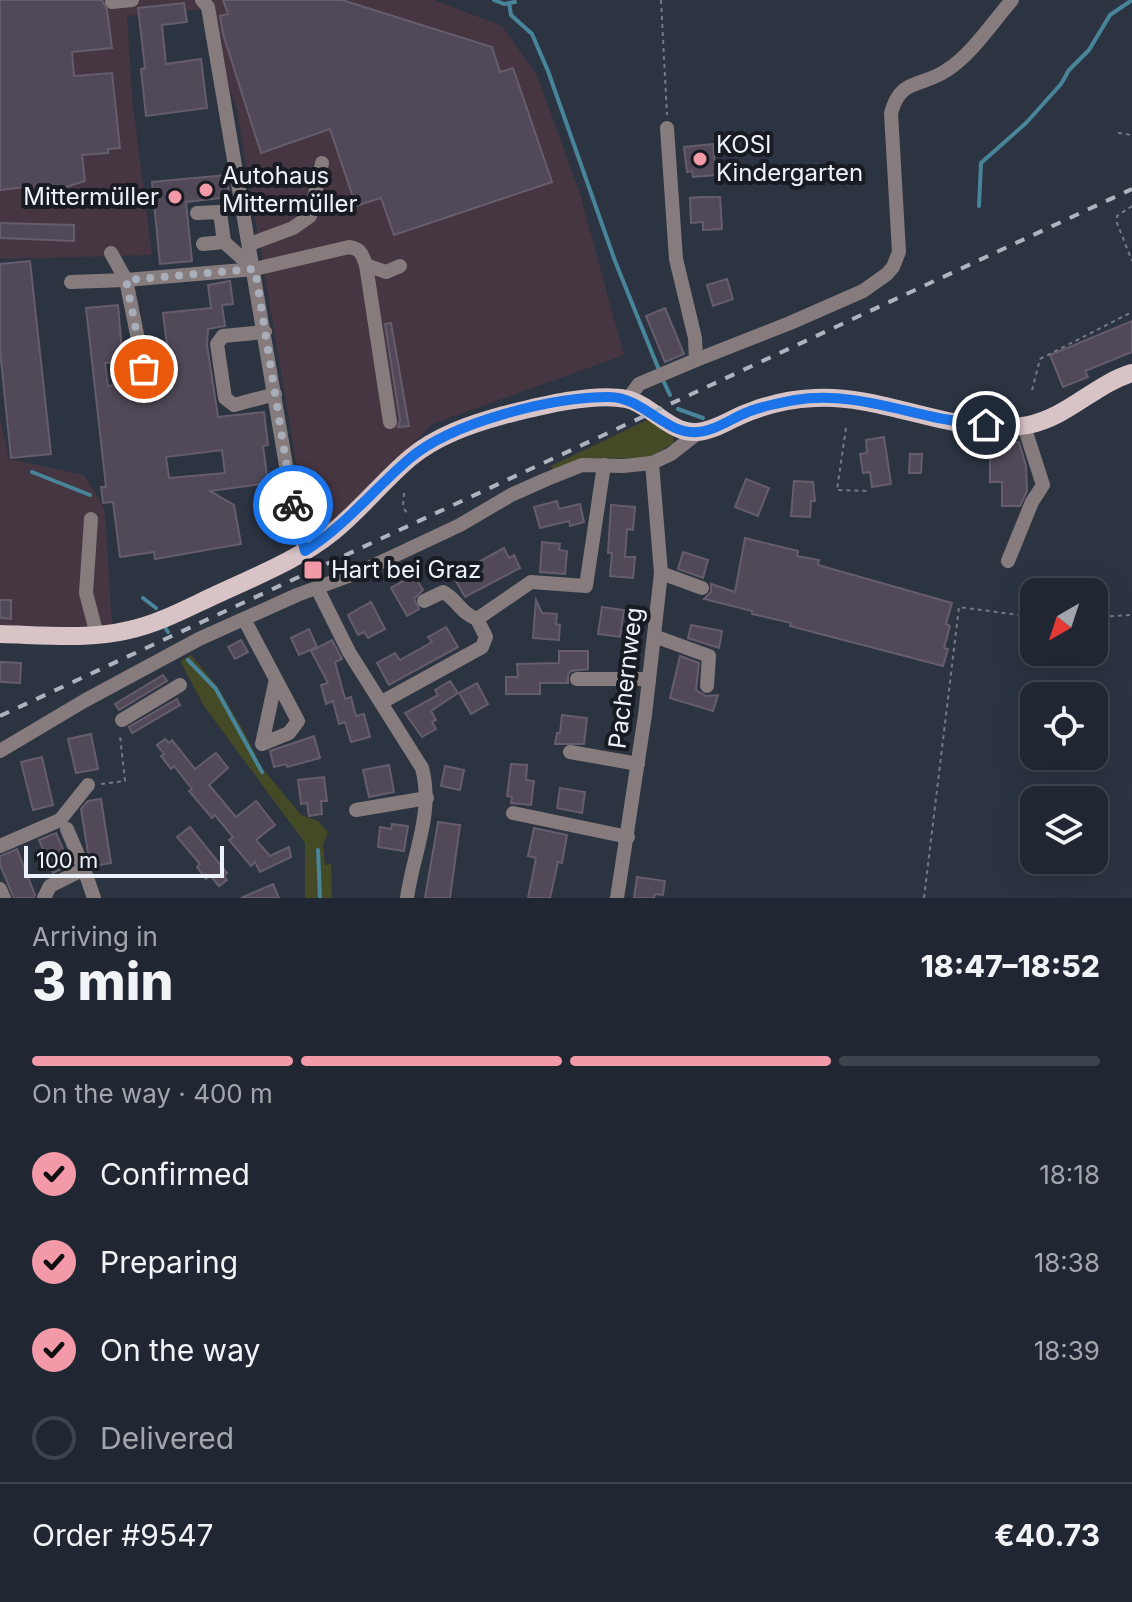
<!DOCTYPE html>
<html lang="en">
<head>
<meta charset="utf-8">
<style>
	:root { --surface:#212732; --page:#292f3a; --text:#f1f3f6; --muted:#a2a5ac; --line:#3e444d; --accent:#f39aa9 }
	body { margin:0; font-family:Inter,sans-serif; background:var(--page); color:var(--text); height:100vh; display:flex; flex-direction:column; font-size:30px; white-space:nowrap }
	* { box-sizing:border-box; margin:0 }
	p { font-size:26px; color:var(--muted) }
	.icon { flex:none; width:44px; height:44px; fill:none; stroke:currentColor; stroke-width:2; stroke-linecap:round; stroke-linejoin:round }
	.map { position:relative; height:898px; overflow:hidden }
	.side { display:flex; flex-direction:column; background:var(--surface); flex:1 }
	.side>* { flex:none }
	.needle { width:52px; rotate:219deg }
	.buttons { position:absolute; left:1020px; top:578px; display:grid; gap:16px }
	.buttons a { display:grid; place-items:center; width:88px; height:88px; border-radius:16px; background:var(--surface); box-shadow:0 8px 32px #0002,0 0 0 2px var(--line); font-size:40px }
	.scale { position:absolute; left:24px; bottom:20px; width:200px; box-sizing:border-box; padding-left:8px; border:4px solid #ecf1fa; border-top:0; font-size:22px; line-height:28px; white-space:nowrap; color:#ecf1fa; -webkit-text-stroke:6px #181b22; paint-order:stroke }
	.pin { position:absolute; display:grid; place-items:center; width:68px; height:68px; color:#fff; margin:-34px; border:4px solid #fff; border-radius:50%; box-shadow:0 2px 8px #0007 }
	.courier { position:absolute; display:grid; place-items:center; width:80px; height:80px; margin:-40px; border:6px solid #1a73e8; border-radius:50%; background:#fff; color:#222; box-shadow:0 2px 10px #0007 }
	.overview em { font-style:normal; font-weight:800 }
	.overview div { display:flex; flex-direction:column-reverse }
	.overview { display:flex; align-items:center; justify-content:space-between; height:136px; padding:0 32px }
	h1 { font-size:52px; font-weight:800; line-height:60px }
	.bar { display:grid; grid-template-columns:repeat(4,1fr); gap:12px 8px; align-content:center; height:96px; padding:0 32px }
	.bar i { height:10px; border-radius:6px; background:var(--line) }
	.bar .on { background:var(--accent) }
	.bar p { grid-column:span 4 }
	.line { display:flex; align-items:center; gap:20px; padding:0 32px; border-top:2px solid var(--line) }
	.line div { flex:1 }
	ol { padding:0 32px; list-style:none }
	li { display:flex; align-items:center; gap:24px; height:88px }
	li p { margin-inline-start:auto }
	li .icon { padding:8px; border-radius:50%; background:var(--accent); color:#111; stroke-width:4 }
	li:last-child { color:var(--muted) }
	li i { width:44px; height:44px; border:4px solid var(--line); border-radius:50% }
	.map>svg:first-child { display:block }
	.industrial { fill:#463642 }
	.green { fill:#454a26 }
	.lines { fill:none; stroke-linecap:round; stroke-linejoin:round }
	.stream { stroke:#48859b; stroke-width:4 }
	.building { fill:#514958; stroke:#655c6c; stroke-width:2; fill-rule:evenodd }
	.path { stroke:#737a86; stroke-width:2; stroke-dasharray:4 4; stroke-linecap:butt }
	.minor { stroke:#867c7d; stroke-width:14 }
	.major { stroke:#d8c4c7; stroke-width:18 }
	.rail { stroke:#aeb4be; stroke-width:4; stroke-dasharray:10 10; stroke-linecap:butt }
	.done { stroke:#a9afba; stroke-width:8; stroke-dasharray:0 14.4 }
	.route { stroke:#1a73e8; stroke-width:10 }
	.poi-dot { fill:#f39aa9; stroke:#181b22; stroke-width:3 }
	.labels { text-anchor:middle; stroke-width:8; stroke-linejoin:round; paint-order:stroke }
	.poi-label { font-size:24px; fill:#ecf1fa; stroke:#181b22; text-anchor:start }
	.street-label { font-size:24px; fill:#ecf1fa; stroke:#181b22 }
</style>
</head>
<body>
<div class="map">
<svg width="1132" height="898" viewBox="0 0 1132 898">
	<rect width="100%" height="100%" fill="#2c3442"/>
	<!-- industrial -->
	<g class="industrial">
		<polygon points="0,0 434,0 502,26 537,75 580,194 624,355 432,424 330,527 314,528 304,510 237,110 202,9 127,16 132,97 152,255 0,259"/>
		<polygon points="0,419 9,459 84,475 105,510 112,625 70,628 0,625"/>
	</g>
	<!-- green -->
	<g class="green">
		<polygon points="647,420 651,420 672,433 674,443 650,457 590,459 553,470 551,466"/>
		<polygon points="191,655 216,685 243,730 262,768 301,815 318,821 328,832 323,845 325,865 331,864 332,898 305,898 305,843 204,706 180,661"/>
	</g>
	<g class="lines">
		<!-- stream -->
		<g class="stream">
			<polyline points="494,0 504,4 515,2"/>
			<polyline points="509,3 511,15 532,34 548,71 615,261 659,370"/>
			<polyline points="979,206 981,163 1026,123 1061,84 1069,70 1089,50 1110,15 1132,0"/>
			<polyline points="663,380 670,395"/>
			<polyline points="678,409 703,418"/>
			<polyline points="32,472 90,495"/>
			<polyline points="143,598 156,608"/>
			<polyline points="166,629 168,632"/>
			<polyline points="188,660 216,689 262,772"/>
			<polyline points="318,850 320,898"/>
		</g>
	</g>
	<!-- building -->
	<g class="building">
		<polygon points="0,0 102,0 107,10 112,48 72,52 74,76 112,73 120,148 108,149 108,153 82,155 85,181 47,193 47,195 23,200 26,187 0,190"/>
		<polygon points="223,0 342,0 492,47 500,72 513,68 552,182 394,235 381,198 356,206 330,129 261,153 223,34 220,16 228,14"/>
		<polygon points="184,3 187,22 162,25 166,64 201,59 207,108 146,116 141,69 145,68 138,8"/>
		<polygon points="713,144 716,175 693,177 692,171 687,172 684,147"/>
		<polygon points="226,175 230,197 186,202 192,261 160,264 152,182"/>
		<polygon points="701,197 720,197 722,229 703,230 703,222 691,223 690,198"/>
		<polygon points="0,223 74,225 74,241 0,238"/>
		<polygon points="30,261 51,454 11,458 0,350 0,264"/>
		<polygon points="727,279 733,299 713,306 707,285"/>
		<path d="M230,281L233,304L222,305L225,326L208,329L207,345L218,417L264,412L268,445L263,446L268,483L210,491L234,505L241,544L155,559L154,552L120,557L113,502L103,503L101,487H106L86,308L118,305L123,362L105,363L108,386L171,377L163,313L211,308L208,285ZM222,450L225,473L169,478L166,457Z"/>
		<polygon points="665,308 684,354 665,362 646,316"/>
		<polygon points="1132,321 1132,352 1085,371 1088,377 1063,387 1050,355"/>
		<polygon points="391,323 409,426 398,427 400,420 385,324"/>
		<polygon points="884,437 891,484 872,487 870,472 863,473 860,454 867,453 866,440"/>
		<polygon points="1019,442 1026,466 1027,491 1020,506 1002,506 1002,482 990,482 990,455 999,455 999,443"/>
		<polygon points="910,454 922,454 921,473 909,473"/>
		<polygon points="746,479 769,488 758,516 735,507"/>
		<polygon points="794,481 813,482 815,501 811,501 810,517 791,516"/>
		<polygon points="557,501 559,509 580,504 584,522 570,526 569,521 540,528 534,507"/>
		<polygon points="611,505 635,507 633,530 627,529 625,557 635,557 633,578 610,576 612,553 608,553"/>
		<polygon points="745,538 798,551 797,556 819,560 818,565 952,603 946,624 950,626 944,648 948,649 943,666 790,626 791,623 752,614 752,611 704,599 711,592 711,584 735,592"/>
		<polygon points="542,542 560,544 559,550 567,551 565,574 540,572"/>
		<polygon points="504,548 509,558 514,555 520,568 465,597 453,576"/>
		<polygon points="683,552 708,560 703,578 678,569"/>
		<polygon points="414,575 423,590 414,599 419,609 407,616 391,588"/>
		<polygon points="0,600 11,600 11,619 0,618"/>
		<polygon points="536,600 542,613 557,614 556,624 560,625 559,640 533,638"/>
		<polygon points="371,602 385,629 368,638 364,632 358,635 348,615"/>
		<polygon points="602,607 624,610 620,637 598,634"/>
		<polygon points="691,625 722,631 719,648 688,638"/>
		<polygon points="446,627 458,647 389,685 377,663 395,653 400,660 432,642 428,637"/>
		<polygon points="309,629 317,647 299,655 291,638"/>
		<polygon points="241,640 248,652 235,659 228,647"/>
		<polygon points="332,640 342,659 335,662 345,699 351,697 356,716 364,714 370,737 351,742 345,722 339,724 333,701 326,704 321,685 328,683 311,651"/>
		<polygon points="559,651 588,651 588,669 571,671 568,675 568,683 540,683 540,694 506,694 506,677 518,677 517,664 559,663"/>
		<polygon points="680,656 699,663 696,690 706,696 718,695 713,711 670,698"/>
		<polygon points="0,662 21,663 20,683 0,682"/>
		<polygon points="163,675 167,681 119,710 115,704"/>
		<polygon points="450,681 458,693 431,711 436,720 432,722 436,729 422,737 405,713 438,695 435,690"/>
		<polygon points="477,683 488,704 471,714 459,693"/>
		<polygon points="177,699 180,705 132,733 129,727"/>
		<polygon points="562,715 587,718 584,744 555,744 557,733 560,733"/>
		<polygon points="91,734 98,769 76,773 68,739"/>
		<polygon points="314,736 320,758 287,767 286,764 274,767 270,751"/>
		<polygon points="165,739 169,743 172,740 195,769 216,753 228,768 209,785 236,817 256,801 275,825 256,840 270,856 289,847 291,857 260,872 255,862 251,866 229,840 233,837 215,815 212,818 189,791 192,789 174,766 171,769 161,756 164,754 157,745"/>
		<polygon points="42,757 53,805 33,810 21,762"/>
		<polygon points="511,764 527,765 526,780 534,781 531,805 511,803 512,797 507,796"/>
		<polygon points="389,765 394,792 369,797 363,770"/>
		<polygon points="445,766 464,770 460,790 441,786"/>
		<polygon points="324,777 327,801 321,801 322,814 309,816 307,803 301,804 298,780"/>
		<polygon points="560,788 585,792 582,813 557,808"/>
		<polygon points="101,799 111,863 94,866 88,853 81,809 88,801"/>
		<polygon points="438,822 460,825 450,898 425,898"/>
		<polygon points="392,824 408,826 404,851 378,847 380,827 391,829"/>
		<polygon points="190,827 227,873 224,876 227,880 219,886 210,875 206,879 197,867 200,864 177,837"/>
		<polygon points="534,828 567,835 562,863 558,862 550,898 528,898 536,858 528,856"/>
		<polygon points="56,833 70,865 53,873 39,840"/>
		<polygon points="17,849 35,895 34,898 14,898 0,865 0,856"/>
		<polygon points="637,877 665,881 663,895 655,894 654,898 634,898"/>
		<polygon points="273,884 279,898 241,898"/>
	</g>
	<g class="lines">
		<!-- path -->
		<g class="path">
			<polyline points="661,0 667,115"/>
			<polyline points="1118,133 1132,135"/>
			<polyline points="1132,206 1117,216 1117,223 1132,261"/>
			<polyline points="1032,390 1040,359 1132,312"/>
			<polyline points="846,428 837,490 867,491"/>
			<polyline points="404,493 403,506 407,514"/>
			<polyline points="1094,617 1132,615"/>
			<polyline points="101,784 125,781 120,736"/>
			<polyline points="924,898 959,607 1034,617"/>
		</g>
		<!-- minor -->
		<g class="minor">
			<polyline points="202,0 208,7 296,524 305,551"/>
			<polyline points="112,2 132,0"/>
			<polyline points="197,213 220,212 224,242 254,269"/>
			<polyline points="203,244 224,242"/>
			<polyline points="250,244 293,228 310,216 322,163"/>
			<polyline points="111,253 126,280 144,369"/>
			<polyline points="366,265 390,422"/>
			<path d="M71,282L126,280L255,269L349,247C361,249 362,254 366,265L386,272L400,266"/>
			<polyline points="265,332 223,336 217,344 225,398 234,405 275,394"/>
			<path d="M696,360L790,323L863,291L887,274L893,267L899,252L891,113C901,77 921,88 947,70C972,54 992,23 1012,0"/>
			<polyline points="628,399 639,384 696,360 695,338 676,259 667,128"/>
			<polyline points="91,519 86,593 97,635"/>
			<polyline points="1008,561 1032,502 1043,485 1024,426"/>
			<polyline points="661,573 702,588"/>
			<path d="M317,588L349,652L422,768C434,813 413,854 407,898"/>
			<path d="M424,601L443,592C457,599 459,612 477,619"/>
			<polyline points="244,619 298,721 289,733 262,744 276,679"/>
			<polyline points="654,636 709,656 707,686"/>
			<polyline points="577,679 649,679"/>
			<polyline points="382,702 482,647 486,637 477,619 531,582 586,586 604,465"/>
			<polyline points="122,720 180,685"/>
			<polyline points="0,751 84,701 199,639 297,595 362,571 460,525 511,495 547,479 582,465 623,466 652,463 671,454 699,432"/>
			<polyline points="570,752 638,764"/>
			<polyline points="356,810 427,798"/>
			<polyline points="513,813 628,837"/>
			<polyline points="0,846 60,820 88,785"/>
			<polyline points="84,869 94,898"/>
			<polyline points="0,889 4,898"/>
			<polyline points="44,898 50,886 84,869 67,829"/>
			<polyline points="617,898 645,715 661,573 652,463"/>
		</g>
		<!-- major -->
		<path class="major" d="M0,634C42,635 88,640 129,630C161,623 191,606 220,593C259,575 301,558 334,531C361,509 383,481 410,458C436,436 471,424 504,415C536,407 593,392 626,399C651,404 670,434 697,432C715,431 732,418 749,412C769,404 793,399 815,398C886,394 958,438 1028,425C1068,417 1095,384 1132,373"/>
		<!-- rail -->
		<polyline class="rail" points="0,716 1132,189"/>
	</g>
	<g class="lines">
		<!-- done -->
		<polyline class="done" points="144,369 126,280 255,269 293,505"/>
		<!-- route -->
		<path class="route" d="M293,505L305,551C345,526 374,489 409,459C452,422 552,397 609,397C643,397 666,435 697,432C715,431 732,418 748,412C762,406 780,403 795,400C845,392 890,408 938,418C954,421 970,423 986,425"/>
	</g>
	<!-- markers -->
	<g class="poi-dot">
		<circle cx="700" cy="159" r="8"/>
		<circle cx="206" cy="190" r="8"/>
		<circle cx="175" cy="197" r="8"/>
		<rect x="303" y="560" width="20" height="20" rx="4"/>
	</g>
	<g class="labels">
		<!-- poi labels -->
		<g class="poi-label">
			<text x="716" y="153">KOSI<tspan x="716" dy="28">Kindergarten</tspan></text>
			<text x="222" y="184">Autohaus<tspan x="222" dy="28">Mittermüller</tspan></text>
			<text x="159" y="205" text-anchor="end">Mittermüller</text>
			<text x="331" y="578">Hart bei Graz</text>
		</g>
		<!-- street labels -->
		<g class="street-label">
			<text transform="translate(626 678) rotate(-83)" y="8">Pachernweg</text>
		</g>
	</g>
</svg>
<div class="buttons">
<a><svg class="needle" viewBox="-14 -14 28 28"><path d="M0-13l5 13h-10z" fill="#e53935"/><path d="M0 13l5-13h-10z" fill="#a2a5ac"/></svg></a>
<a><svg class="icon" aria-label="locate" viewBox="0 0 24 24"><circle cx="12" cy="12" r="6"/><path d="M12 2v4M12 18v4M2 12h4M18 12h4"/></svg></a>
<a><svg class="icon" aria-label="layers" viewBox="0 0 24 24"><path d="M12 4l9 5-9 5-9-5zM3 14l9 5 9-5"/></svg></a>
</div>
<div class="scale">100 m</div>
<div class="pin" style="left:144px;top:369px;background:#ea580c"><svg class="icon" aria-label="bag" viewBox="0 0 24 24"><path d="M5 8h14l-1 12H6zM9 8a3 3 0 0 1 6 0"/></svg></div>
<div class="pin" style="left:986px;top:425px;background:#1f2937"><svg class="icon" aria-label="home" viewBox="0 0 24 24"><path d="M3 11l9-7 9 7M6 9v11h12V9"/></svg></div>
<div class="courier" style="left:293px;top:505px"><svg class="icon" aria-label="bike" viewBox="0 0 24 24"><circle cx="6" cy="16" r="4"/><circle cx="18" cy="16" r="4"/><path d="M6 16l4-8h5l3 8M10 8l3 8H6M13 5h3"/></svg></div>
</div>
<section class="side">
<div class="overview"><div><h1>3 min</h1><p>Arriving in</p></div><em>18:47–18:52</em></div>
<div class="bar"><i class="on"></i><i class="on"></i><i class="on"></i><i></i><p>On the way · 400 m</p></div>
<ol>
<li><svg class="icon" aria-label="check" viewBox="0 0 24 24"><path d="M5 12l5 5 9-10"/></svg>Confirmed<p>18:18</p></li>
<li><svg class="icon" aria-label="check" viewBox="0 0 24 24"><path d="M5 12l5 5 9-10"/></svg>Preparing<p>18:38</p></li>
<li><svg class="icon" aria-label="check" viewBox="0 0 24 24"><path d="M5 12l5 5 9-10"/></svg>On the way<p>18:39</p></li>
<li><i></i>Delivered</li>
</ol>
<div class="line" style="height:104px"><div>Order #9547</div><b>€40.73</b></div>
</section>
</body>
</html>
